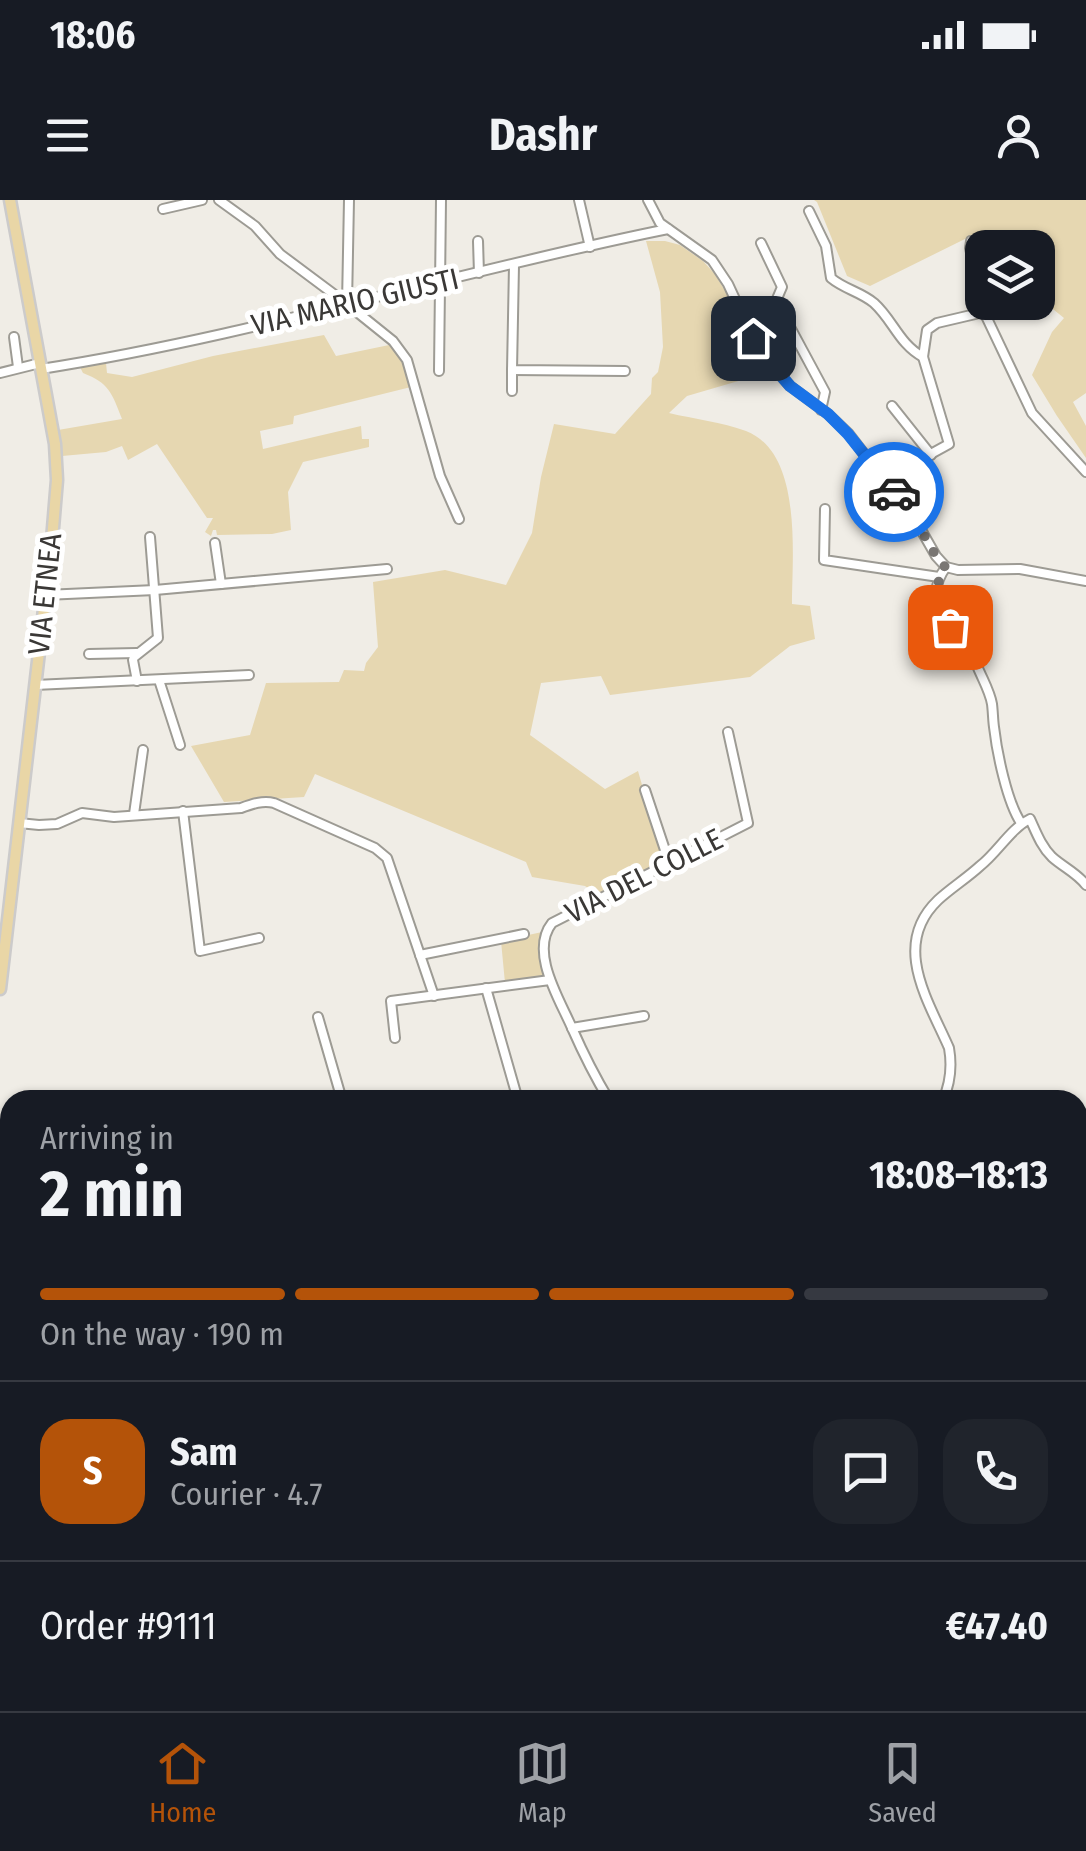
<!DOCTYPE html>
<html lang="en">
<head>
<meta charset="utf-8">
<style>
	:root { --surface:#171b24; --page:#20242c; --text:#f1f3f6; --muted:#9ea1a6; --line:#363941; --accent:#b45309 }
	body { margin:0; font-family:"Fira Sans Condensed",sans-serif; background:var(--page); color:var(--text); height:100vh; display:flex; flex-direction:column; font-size:38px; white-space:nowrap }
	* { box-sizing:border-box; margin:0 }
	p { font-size:32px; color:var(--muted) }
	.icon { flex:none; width:55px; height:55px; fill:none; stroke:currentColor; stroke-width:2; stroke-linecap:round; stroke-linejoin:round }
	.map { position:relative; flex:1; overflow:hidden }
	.side { position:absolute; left:0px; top:890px; width:1088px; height:622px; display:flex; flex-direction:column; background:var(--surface); border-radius:30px 30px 0 0; box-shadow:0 2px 8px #0004 }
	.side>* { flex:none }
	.controls { position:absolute; left:965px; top:30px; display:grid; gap:20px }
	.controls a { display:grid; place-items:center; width:90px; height:90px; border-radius:20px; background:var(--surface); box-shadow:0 2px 8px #0004; font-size:50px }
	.pin { position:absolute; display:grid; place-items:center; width:85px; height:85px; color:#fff; margin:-42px; border-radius:20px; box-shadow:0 5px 15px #0006 }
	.courier { position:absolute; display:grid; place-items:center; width:100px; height:100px; margin:-50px; border:8px solid #1a73e8; border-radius:50%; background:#fff; color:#222; box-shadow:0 2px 12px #0007 }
	.overview em { font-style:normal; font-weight:700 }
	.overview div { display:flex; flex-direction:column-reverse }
	.overview { display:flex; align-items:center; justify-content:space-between; height:170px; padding:0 40px }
	h1 { font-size:65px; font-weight:700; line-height:75px }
	.bar { display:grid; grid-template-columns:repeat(4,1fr); gap:15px 10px; align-content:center; height:120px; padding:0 40px }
	.bar i { height:12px; border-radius:8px; background:var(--line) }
	.bar .current { background:var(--accent) }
	.bar p { grid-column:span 4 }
	.line { display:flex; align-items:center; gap:25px; padding:0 40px; border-top:2px solid var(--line) }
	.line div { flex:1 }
	.round { display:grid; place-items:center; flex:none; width:105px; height:105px; border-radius:30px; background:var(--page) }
	.status { display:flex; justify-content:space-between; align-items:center; height:70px; padding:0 50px; background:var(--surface); direction:ltr }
	.status svg { height:28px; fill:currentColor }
	header { display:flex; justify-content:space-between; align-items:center; height:130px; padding:0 40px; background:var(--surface); font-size:45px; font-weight:700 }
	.menu { display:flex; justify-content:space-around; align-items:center; height:140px; border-top:2px solid var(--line); background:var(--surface); font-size:28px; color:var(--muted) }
	.menu a { display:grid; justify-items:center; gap:5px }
	.menu .current { color:var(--accent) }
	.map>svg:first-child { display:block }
	.green { fill:#e6d7b1 }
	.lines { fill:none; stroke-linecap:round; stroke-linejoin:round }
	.minor-casing { stroke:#9d9b94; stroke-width:12 }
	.major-casing { stroke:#cccbcb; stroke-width:15 }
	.minor { stroke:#fff; stroke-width:8 }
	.major { stroke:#e9d6a6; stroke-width:10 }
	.done { stroke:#7a7774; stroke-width:10; stroke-dasharray:0 18 }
	.route { stroke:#1a73e8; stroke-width:12 }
	.labels { text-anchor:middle; stroke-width:10; stroke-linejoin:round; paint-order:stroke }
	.street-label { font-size:30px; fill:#3a3836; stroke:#fff }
</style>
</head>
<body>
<div class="status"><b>18:06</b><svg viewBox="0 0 49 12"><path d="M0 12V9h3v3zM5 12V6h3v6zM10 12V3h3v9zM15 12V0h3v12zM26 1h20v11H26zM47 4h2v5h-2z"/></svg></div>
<header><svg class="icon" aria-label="menu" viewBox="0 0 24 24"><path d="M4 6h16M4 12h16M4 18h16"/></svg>Dashr<svg class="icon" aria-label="person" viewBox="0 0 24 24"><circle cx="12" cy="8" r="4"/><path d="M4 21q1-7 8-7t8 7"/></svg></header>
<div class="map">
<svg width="1086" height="1511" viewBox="0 0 1086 1511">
	<rect width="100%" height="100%" fill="#f0ede6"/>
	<!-- green -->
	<g class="green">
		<polygon points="814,0 1086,0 1086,193 1073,202 1086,226 1086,258 1057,216 1032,175 1052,132 1064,118 1038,97 1038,48 1010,47 996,39 971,36 870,86 847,76 817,2"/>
		<path d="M646,41H665L680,45L703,61L714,73L736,108L751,146L769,172L687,196L669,213C694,219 722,222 746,231C803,253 792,355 792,404L810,406L815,439L790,446L750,477L610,495L601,476L541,483L530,535L605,589L638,571L664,661L597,695L585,686L532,677L526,662L315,574L304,597L224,602L191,546L250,535L266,483L339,482L344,470L364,471L366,463L378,447L373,382L445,370L506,385L532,333L541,277L554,224L615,234L651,194L652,178L658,172L663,147L660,92Z"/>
		<path d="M324,135L336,156L394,144L404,158L411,187L294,216L293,224L260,231L263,249L361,226L362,239H369V247L303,262L288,292L291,330L272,334L217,335L216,330H213L211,336L205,332L213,318H207L157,244L128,260L122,246L106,252L62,256L58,230L122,219C112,193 109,183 83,173L80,167L106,163L107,173L132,177L213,156Z"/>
		<polygon points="542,732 541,751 545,778 505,783 501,741"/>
	</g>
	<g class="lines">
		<defs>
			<g id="minor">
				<polyline points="219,0 255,26 280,54 347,104 393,141 407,160 440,276 459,319"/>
				<polyline points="579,0 590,47"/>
				<polyline points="648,0 660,23 712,60 728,84 753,138 765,158 790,186 828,214 848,233 916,321 936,356 946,367"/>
				<polyline points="163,9 202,0"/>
				<path d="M809,11L826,46L831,78C844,89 861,92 874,103C893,120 899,144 923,157"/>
				<polyline points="478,41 479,73"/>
				<polyline points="761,43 782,87 776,101 825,192 821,210"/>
				<polyline points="1006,48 994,41 971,41 970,48 984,112 1032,213 1086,272"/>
				<polyline points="514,65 512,170 625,171"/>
				<polyline points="347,104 349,0"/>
				<polyline points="14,137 18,167"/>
				<path d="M41,169C253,136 458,71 668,29"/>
				<polyline points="439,171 441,0"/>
				<polyline points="0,173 40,163"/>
				<polyline points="512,191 512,170"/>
				<polyline points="892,206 931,255"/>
				<polyline points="898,272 949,244 923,157 927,130 937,123 984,112"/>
				<polyline points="825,309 824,360 939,377"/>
				<polyline points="215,343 221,384"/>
				<path d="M946,367C916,407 964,435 978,468C983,480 990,492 992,504C993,512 993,520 994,527C997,553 1007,602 1021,623"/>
				<polyline points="946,367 958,370 1020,369 1086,381"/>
				<polyline points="45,395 155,390 387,369"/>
				<polyline points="89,454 137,453"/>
				<polyline points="159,480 180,545"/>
				<polyline points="137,481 133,460 134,457 158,438 150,337"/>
				<polyline points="35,485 249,475"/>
				<polyline points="645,590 669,662"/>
				<polyline points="183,611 200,751 259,738"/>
				<polyline points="134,614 143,550"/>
				<path d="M19,623L39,625L57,624L82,613L114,617L241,608C252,604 263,600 274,603L375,648L387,658L434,796"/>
				<polyline points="420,755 524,734"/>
				<polyline points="486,788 518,900"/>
				<polyline points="318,817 342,900"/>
				<polyline points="572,828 644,816"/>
				<polyline points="395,838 391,801 550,780"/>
				<path d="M609,900C595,877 583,853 572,828C560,800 529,752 552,723L748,623L728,532"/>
				<path d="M943,900C950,884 952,865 949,848C928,800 891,745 938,700C951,688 967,678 980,666C998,652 1010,629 1030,619C1036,632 1041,646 1052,657C1063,667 1077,673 1086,685"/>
				<polyline points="0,1102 10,1109"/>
				<polyline points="0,1334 10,1339"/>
				<polyline points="0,1409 10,1391"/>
				<polyline points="0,1474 5,1481 10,1483"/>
				<polyline points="149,1502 151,1511"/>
				<polyline points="407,1502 414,1511"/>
				<polyline points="492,1511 526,1502"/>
				<polyline points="750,1511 761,1502"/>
				<polyline points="932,1511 934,1502"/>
			</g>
			<polyline id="major" points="0,789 52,340 57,280 55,244 10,0"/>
		</defs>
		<!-- minor casing -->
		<use href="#minor" class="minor-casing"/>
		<!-- major casing -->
		<use href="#major" class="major-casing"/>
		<!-- minor -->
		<use href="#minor" class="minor"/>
		<!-- major -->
		<use href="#major" class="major"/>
	</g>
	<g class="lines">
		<!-- done -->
		<path class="done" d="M894,292L916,321L936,356L946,368C931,387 937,409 950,427"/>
		<!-- route -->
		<polyline class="route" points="753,138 766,158 790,186 828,214 848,234 894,292"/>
	</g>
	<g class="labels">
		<!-- street labels -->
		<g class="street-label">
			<text transform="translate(355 102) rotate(-13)" y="10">VIA MARIO GIUSTI</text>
			<text transform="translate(45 394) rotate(-84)" y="10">VIA ETNEA</text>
			<text transform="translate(644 676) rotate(-27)" y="10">VIA DEL COLLE</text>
		</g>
	</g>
</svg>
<div class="controls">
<a><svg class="icon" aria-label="layers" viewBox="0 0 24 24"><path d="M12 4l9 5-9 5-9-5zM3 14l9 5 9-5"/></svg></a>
</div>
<div class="pin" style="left:950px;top:427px;background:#ea580c"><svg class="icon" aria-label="bag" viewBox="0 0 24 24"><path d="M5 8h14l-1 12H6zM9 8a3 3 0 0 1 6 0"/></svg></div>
<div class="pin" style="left:753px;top:138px;background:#1f2937"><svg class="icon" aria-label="home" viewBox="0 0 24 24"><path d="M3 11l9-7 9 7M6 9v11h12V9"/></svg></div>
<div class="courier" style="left:894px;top:292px"><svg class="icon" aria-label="car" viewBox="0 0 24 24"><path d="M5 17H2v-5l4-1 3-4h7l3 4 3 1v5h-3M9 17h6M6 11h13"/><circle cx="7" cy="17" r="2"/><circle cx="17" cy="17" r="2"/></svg></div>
<section class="side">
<div class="overview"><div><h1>2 min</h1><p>Arriving in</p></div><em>18:08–18:13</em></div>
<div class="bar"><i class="current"></i><i class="current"></i><i class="current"></i><i></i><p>On the way · 190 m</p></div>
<div class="line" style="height:180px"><b class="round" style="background:var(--accent);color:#fff">S</b><div><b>Sam</b><p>Courier · 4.7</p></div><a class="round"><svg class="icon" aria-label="chat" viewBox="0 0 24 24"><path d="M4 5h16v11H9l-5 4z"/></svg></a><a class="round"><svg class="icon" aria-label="phone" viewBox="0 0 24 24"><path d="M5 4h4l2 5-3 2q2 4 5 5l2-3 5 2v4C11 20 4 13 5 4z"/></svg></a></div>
<div class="line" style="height:130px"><div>Order #9111</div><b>€47.40</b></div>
</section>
</div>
<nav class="menu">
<a class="current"><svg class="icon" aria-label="home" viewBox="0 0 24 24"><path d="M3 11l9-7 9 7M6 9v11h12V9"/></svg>Home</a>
<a><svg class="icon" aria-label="map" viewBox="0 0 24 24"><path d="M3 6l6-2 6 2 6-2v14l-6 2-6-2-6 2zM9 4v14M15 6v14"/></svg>Map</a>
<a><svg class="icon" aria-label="saved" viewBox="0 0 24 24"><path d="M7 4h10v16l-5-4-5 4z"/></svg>Saved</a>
</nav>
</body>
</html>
